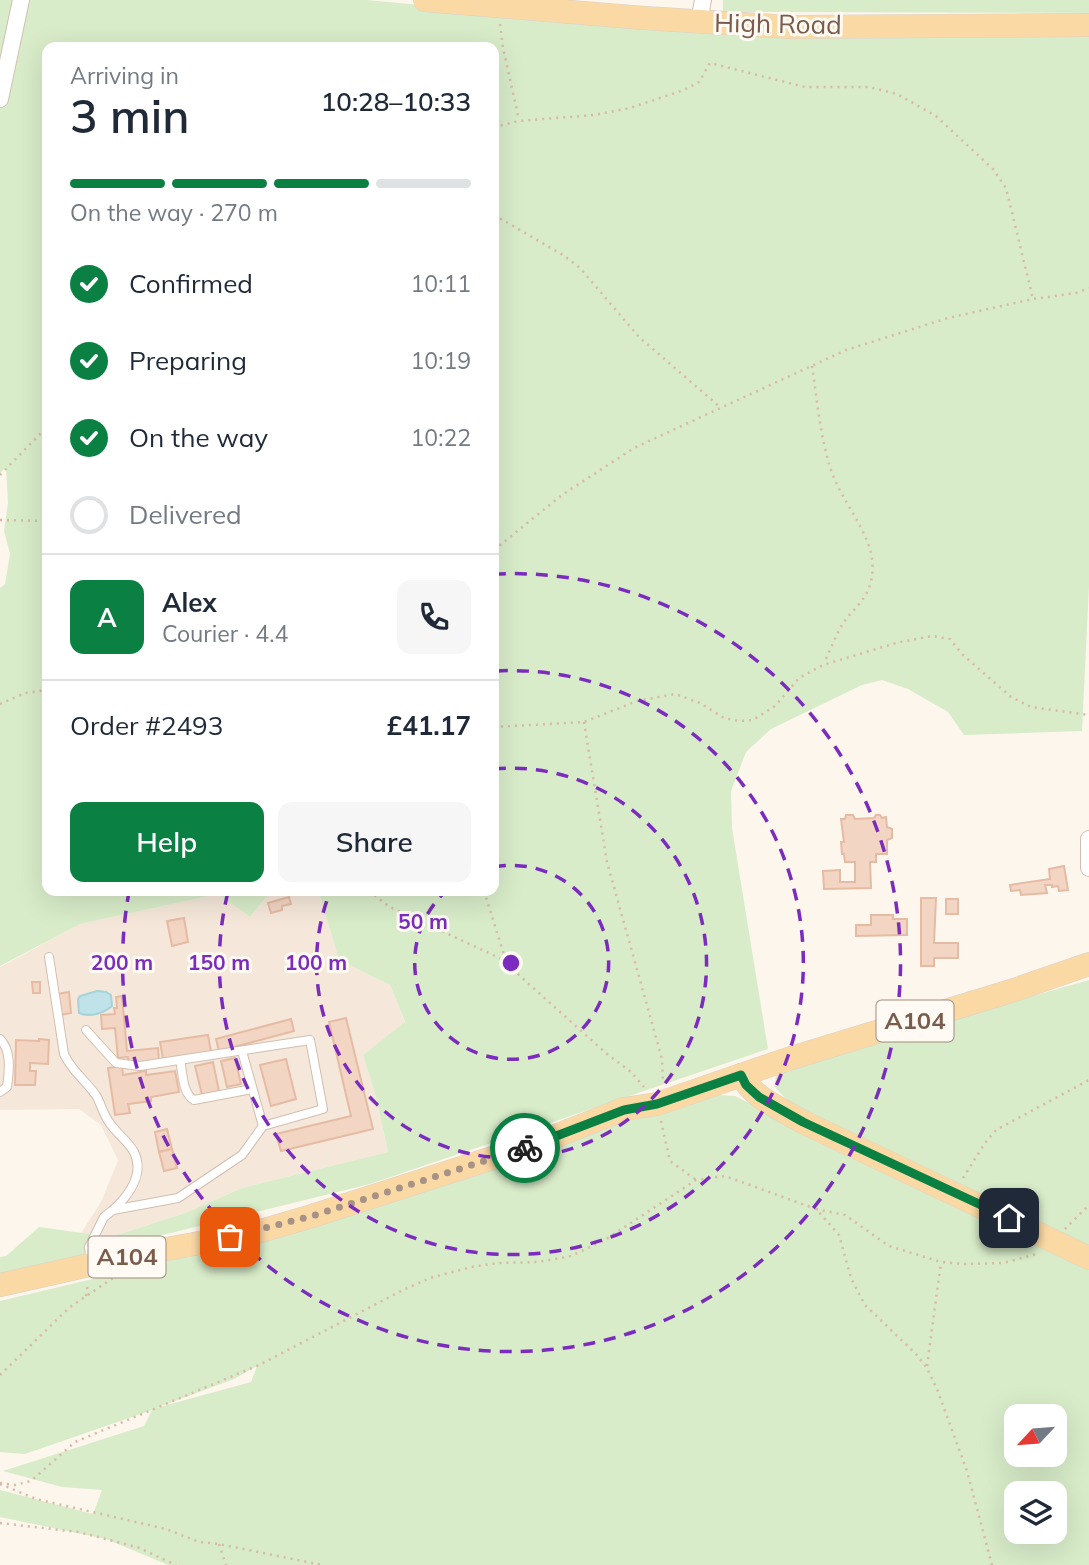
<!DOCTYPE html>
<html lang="en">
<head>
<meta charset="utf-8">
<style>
	:root { --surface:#fff; --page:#f6f6f7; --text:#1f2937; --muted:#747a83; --line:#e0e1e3; --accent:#0b8043 }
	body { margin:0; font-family:Mulish,sans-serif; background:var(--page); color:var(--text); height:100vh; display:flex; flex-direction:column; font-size:26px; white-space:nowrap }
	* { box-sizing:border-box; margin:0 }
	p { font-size:23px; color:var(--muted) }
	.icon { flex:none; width:38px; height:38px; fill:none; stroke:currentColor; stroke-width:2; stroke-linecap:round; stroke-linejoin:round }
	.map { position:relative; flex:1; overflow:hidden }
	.drawer { position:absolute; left:42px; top:42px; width:457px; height:854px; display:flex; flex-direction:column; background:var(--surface); border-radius:14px; box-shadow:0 7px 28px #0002 }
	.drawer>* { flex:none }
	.needle { width:46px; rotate:244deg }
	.fabs { position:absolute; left:1004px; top:1404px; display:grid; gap:14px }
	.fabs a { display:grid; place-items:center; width:63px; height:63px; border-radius:14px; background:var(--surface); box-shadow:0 7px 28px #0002; font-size:35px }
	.pin { position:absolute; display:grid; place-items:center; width:60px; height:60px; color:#fff; margin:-30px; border-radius:14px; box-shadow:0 4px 10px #0006 }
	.courier { position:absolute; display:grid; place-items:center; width:70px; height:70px; margin:-35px; border:5px solid #0b8043; border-radius:50%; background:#fff; color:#222; box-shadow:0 2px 9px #0007 }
	.summary em { font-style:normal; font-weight:600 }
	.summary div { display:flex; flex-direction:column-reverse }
	.summary { display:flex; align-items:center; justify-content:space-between; height:119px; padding:0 28px }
	h1 { font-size:46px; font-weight:600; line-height:52px }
	.bar { display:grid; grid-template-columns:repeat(4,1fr); gap:10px 7px; align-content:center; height:84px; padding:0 28px }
	.bar i { height:9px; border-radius:5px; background:var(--line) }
	.bar .selected { background:var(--accent) }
	.bar p { grid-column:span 4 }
	.line { display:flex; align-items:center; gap:18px; padding:0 28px; border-top:2px solid var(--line) }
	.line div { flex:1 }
	.round { display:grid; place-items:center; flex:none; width:74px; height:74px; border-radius:14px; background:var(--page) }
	ol { padding:0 28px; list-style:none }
	li { display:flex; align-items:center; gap:21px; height:77px }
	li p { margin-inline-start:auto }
	li .icon { padding:7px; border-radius:50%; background:var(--accent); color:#fff; stroke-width:4 }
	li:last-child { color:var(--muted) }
	li i { width:38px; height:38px; border:4px solid var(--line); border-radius:50% }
	.primary-button { display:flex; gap:14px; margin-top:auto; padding:14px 28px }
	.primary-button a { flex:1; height:80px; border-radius:14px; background:var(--accent); color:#fff; font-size:28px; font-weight:600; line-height:80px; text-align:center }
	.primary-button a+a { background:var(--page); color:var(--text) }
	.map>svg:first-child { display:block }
	.residential { fill:#f5e8da }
	.green { fill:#d8ecc9; fill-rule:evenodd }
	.water { fill:#bfe3e8; stroke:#a5d3da; stroke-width:2 }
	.building { fill:#f3d5c3; stroke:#e6bba3; stroke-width:2 }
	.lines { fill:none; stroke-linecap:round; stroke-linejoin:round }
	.lane-casing { stroke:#d1beb0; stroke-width:10 }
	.street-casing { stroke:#d1beb0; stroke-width:18 }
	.primary-casing { stroke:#dad1cd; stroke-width:24 }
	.path { stroke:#d9b8a5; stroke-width:2.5; stroke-dasharray:2 5; stroke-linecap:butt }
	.lane { stroke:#fff; stroke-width:8 }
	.street { stroke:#fff; stroke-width:16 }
	.primary { stroke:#fbd9a5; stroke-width:23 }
	.done { stroke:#a89285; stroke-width:7; stroke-dasharray:0 12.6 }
	.route { stroke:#0b8043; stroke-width:9 }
	.ring { fill:none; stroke:#7b2cbf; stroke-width:3.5; stroke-dasharray:12 9 }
	.labels { text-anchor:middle; stroke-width:6; stroke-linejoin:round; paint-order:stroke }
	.shield { fill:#fffaf3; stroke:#a28b7f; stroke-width:2 }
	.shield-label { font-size:24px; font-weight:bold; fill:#7a5c4d }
	.street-label { font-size:26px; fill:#7a5c4d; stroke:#fffaf3 }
	.centre { fill:#7b2cbf; stroke:#fffaf3; stroke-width:3.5 }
	.ring-label { font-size:21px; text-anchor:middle; font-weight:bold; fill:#7b2cbf; stroke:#fffaf3; stroke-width:6; stroke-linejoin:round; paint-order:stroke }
</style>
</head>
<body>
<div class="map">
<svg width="1089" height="1565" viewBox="0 0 1089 1565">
	<rect width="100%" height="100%" fill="#fdf6ec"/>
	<!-- residential -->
	<polygon class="residential" points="271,891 310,891 320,896 339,960 390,985 405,1023 363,1055 376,1097 388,1152 242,1188 185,1213 111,1237 81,1233 101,1202 118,1160 101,1125 79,1109 0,1110 0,967 80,924 218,894 250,917"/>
	<!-- green -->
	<g class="green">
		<polygon points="0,0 367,0 441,7 1089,35 1089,586 1082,731 964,735 948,712 908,689 882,680 862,685 771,729 746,752 731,791 732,828 768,1049 370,1184 0,1275 0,1257 6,1256 39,1227 111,1237 185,1213 242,1188 388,1152 376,1097 363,1055 405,1022 390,985 339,960 320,896 310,891 494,891 494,47 47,47 47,891 271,891 250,917 218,894 80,924 0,966 0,588 5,584 10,554 4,531 8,503 6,467 0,473"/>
		<polygon points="723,0 1089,0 1089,13 723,12"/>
		<polygon points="1089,980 1089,1251 793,1107 775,1087 776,1073 787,1066"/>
		<path d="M719,1095L735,1096L1089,1269V1565H168L106,1539L0,1517V1490L93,1514L102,1490L62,1487L3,1471L144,1426L152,1410L25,1454L0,1452V1301L227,1247L694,1100ZM257,1366L251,1382L156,1408L234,1379ZM1017,1416H1055V1454H1017ZM1017,1493H1055V1531H1017Z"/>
	</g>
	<!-- water -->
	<path class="water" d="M97,991L106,992L111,995L112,1006C104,1013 90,1018 79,1013L78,999L80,996Z"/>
	<!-- building -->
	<g class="building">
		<polygon points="846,815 853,815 855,819 874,818 876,815 880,815 882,818 886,817 887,827 892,829 892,838 887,840 887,854 876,854 876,862 870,862 871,888 824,889 823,871 840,870 840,882 855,882 855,862 845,862 844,854 842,854 841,842 844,842 841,819 845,819"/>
		<polygon points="1064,866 1068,890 1059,891 1058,886 1052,887 1052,885 1045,885 1047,893 1021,895 1020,890 1011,891 1010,885 1050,879 1049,869"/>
		<polygon points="289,897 291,904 282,906 282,910 271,913 268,903"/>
		<polygon points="921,898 936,898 934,943 958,943 958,958 934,958 934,966 921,966"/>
		<rect x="946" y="899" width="12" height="15"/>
		<polygon points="871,915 893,915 893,919 907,919 907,935 856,936 856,925 871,925"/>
		<polygon points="184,918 188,942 172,946 167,921"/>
		<polygon points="32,982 40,982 40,993 33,993"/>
		<polygon points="69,992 71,1013 60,1015 57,994"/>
		<polygon points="122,996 127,1051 158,1048 159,1061 129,1064 128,1057 118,1058 115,1028 102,1029 101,1015 115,1014 114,1008 117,1008 116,997"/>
		<polygon points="346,1018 373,1129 281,1151 276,1134 351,1116 329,1022"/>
		<polygon points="291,1019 294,1031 219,1051 216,1039"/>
		<polygon points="208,1035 211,1052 163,1059 160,1042"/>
		<polygon points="39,1039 49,1040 48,1064 30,1063 30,1071 36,1071 35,1085 15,1085 16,1040 39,1041"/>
		<polygon points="235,1058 241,1084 227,1087 221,1061"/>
		<polygon points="286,1059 296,1099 271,1106 260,1065"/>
		<polygon points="213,1062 219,1091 202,1095 195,1066"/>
		<polygon points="122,1066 123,1075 146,1071 146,1075 175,1071 179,1092 151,1097 151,1101 128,1104 130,1113 115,1115 108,1068"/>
		<polygon points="167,1129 172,1149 159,1152 155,1132"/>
		<polygon points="172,1149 177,1168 164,1171 159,1152"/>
	</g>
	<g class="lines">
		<defs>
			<g id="lane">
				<path d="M49,957L64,1054C72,1072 87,1081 97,1097C101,1105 104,1115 109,1122C116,1133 128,1141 134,1152C145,1174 128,1196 113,1210"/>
				<polyline points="86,1030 116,1063 140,1066 310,1040 323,1109 263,1126 242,1155 178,1198 113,1210 104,1217 89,1247 91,1263"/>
				<path d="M0,1039C12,1051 9,1072 7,1087L0,1092"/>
				<polyline points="242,1051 263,1126"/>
				<path d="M180,1060C183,1073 182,1093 194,1100L252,1089"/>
			</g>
			<g id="street">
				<polyline points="699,22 703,0"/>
				<polyline points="0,99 21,0"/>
				<polyline points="1089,839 1089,868"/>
			</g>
			<g id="primary">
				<polyline points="425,0 644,18 790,27 1089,25"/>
				<path d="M741,1075C754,1099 780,1108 803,1122L1089,1258"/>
				<polyline points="0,1285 134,1255 254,1233 312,1216 533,1145 624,1109 657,1104 788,1059 1011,991 1089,964"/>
			</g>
		</defs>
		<!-- lane casing -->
		<use href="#lane" class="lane-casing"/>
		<!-- street casing -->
		<use href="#street" class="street-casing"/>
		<!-- primary casing -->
		<use href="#primary" class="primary-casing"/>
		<!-- path -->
		<g class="path">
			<polyline points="500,24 503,48 519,120"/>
			<polyline points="494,127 519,121 594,115 630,108 684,90 699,82 710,63 805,87 869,87 897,94 936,116 993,169 1006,188 1033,299"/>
			<polyline points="494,215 563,255 580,268 639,337 721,408"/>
			<path d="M812,366C817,399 820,435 830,467C842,508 887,545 868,590C863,603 849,613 842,625C835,637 830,651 824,663"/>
			<polyline points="0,475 47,427"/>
			<polyline points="0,520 47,521"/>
			<polyline points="494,550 562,495 634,448 846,350 948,318 1033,299 1076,293 1089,288"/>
			<polyline points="0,704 25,693 47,690"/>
			<polyline points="584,722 607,862 662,1059 663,1083"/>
			<polyline points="494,727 584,722 637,701 675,694 700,703 724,718 739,721 753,720 775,706 799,678 823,665 896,643 932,636 950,639 963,655 1011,697 1031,707 1089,715"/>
			<polyline points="369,891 390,907 506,961"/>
			<polyline points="484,891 506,961 511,968 607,1054 631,1072 644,1087"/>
			<polyline points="661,1121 670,1161 696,1180"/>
			<polyline points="963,1178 985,1143 996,1130 1089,1080"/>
			<polyline points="816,1209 845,1215 889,1246 941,1262 964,1264 1003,1263 1037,1254"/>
			<polyline points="1065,1229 1089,1205"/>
			<polyline points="86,1296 88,1282"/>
			<polyline points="927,1366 941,1262"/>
			<polyline points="0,1375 70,1307 113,1278"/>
			<polyline points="0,1483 15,1485 31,1481 75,1442 259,1365 403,1290 430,1278 471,1267 498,1263 538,1262 571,1256 605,1240 696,1180 725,1176 816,1209 839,1235 851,1278 865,1305 916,1354 927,1368 937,1389 967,1471 992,1565"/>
			<polyline points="0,1484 36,1499 166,1529 199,1542 219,1544 322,1565"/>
			<polyline points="0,1523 78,1532 137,1547 176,1565"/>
			<polyline points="219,1544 226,1565"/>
		</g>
		<!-- lane -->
		<use href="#lane" class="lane"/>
		<!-- street -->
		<use href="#street" class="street"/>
		<!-- primary -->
		<use href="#primary" class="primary"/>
	</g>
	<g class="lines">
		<!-- done -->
		<polyline class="done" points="230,1237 312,1216 525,1148"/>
		<!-- route -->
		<polyline class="route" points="525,1148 624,1110 657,1104 741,1075 746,1085 759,1097 803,1122 1009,1218"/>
	</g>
	<!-- distance rings -->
	<g class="ring">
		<path d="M494 867A97 97 0 1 1 446 891"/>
		<path d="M494 769A195 195 0 1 1 330 892"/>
		<path d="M496 671A292 292 0 1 1 228 892"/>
		<path d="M494 574A389 389 0 1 1 129 892"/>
	</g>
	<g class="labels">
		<!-- shield labels -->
		<g class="shield">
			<rect x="876.5" y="1000.5" width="77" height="41" rx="5"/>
			<rect x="88.5" y="1236.5" width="77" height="41" rx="5"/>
		</g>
		<g class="shield-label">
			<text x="915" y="1029">A104</text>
			<text x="127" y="1265">A104</text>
		</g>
		<!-- street labels -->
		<g class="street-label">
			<text transform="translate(778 24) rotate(1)" y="9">High Road</text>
		</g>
	</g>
	<circle cx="511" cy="963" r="10" class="centre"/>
	<g class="ring-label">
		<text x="423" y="929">50 m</text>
		<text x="122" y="970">200 m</text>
		<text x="219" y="970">150 m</text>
		<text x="316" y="970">100 m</text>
	</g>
</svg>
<div class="fabs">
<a><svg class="needle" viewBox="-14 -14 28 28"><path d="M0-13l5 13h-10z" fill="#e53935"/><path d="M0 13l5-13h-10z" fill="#747a83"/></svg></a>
<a><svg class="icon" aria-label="layers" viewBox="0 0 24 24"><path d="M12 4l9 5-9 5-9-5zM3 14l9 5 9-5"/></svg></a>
</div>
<div class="pin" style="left:230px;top:1237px;background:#ea580c"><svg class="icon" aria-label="bag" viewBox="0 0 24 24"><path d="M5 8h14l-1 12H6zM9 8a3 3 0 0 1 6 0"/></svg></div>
<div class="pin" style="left:1009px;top:1218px;background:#1f2937"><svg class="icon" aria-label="home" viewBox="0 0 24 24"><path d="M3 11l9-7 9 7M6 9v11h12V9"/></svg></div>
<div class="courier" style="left:525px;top:1148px"><svg class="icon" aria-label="bike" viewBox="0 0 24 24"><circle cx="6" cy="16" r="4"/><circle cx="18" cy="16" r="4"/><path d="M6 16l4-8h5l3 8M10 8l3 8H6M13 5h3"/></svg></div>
<section class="drawer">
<div class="summary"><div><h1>3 min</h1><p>Arriving in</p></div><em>10:28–10:33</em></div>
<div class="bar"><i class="selected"></i><i class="selected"></i><i class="selected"></i><i></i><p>On the way · 270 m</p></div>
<ol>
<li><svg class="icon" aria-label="check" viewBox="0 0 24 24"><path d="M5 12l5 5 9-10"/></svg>Confirmed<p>10:11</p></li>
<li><svg class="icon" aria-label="check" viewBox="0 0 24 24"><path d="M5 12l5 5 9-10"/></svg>Preparing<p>10:19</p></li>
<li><svg class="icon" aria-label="check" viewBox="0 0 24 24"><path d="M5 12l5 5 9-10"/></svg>On the way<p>10:22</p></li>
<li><i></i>Delivered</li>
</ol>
<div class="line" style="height:126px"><b class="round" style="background:var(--accent);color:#fff">A</b><div><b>Alex</b><p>Courier · 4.4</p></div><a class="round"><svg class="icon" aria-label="phone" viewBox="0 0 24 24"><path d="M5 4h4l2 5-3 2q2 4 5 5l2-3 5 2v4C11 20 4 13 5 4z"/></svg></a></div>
<div class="line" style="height:91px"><div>Order #2493</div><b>£41.17</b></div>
<div class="primary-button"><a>Help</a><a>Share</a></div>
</section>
</div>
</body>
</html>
